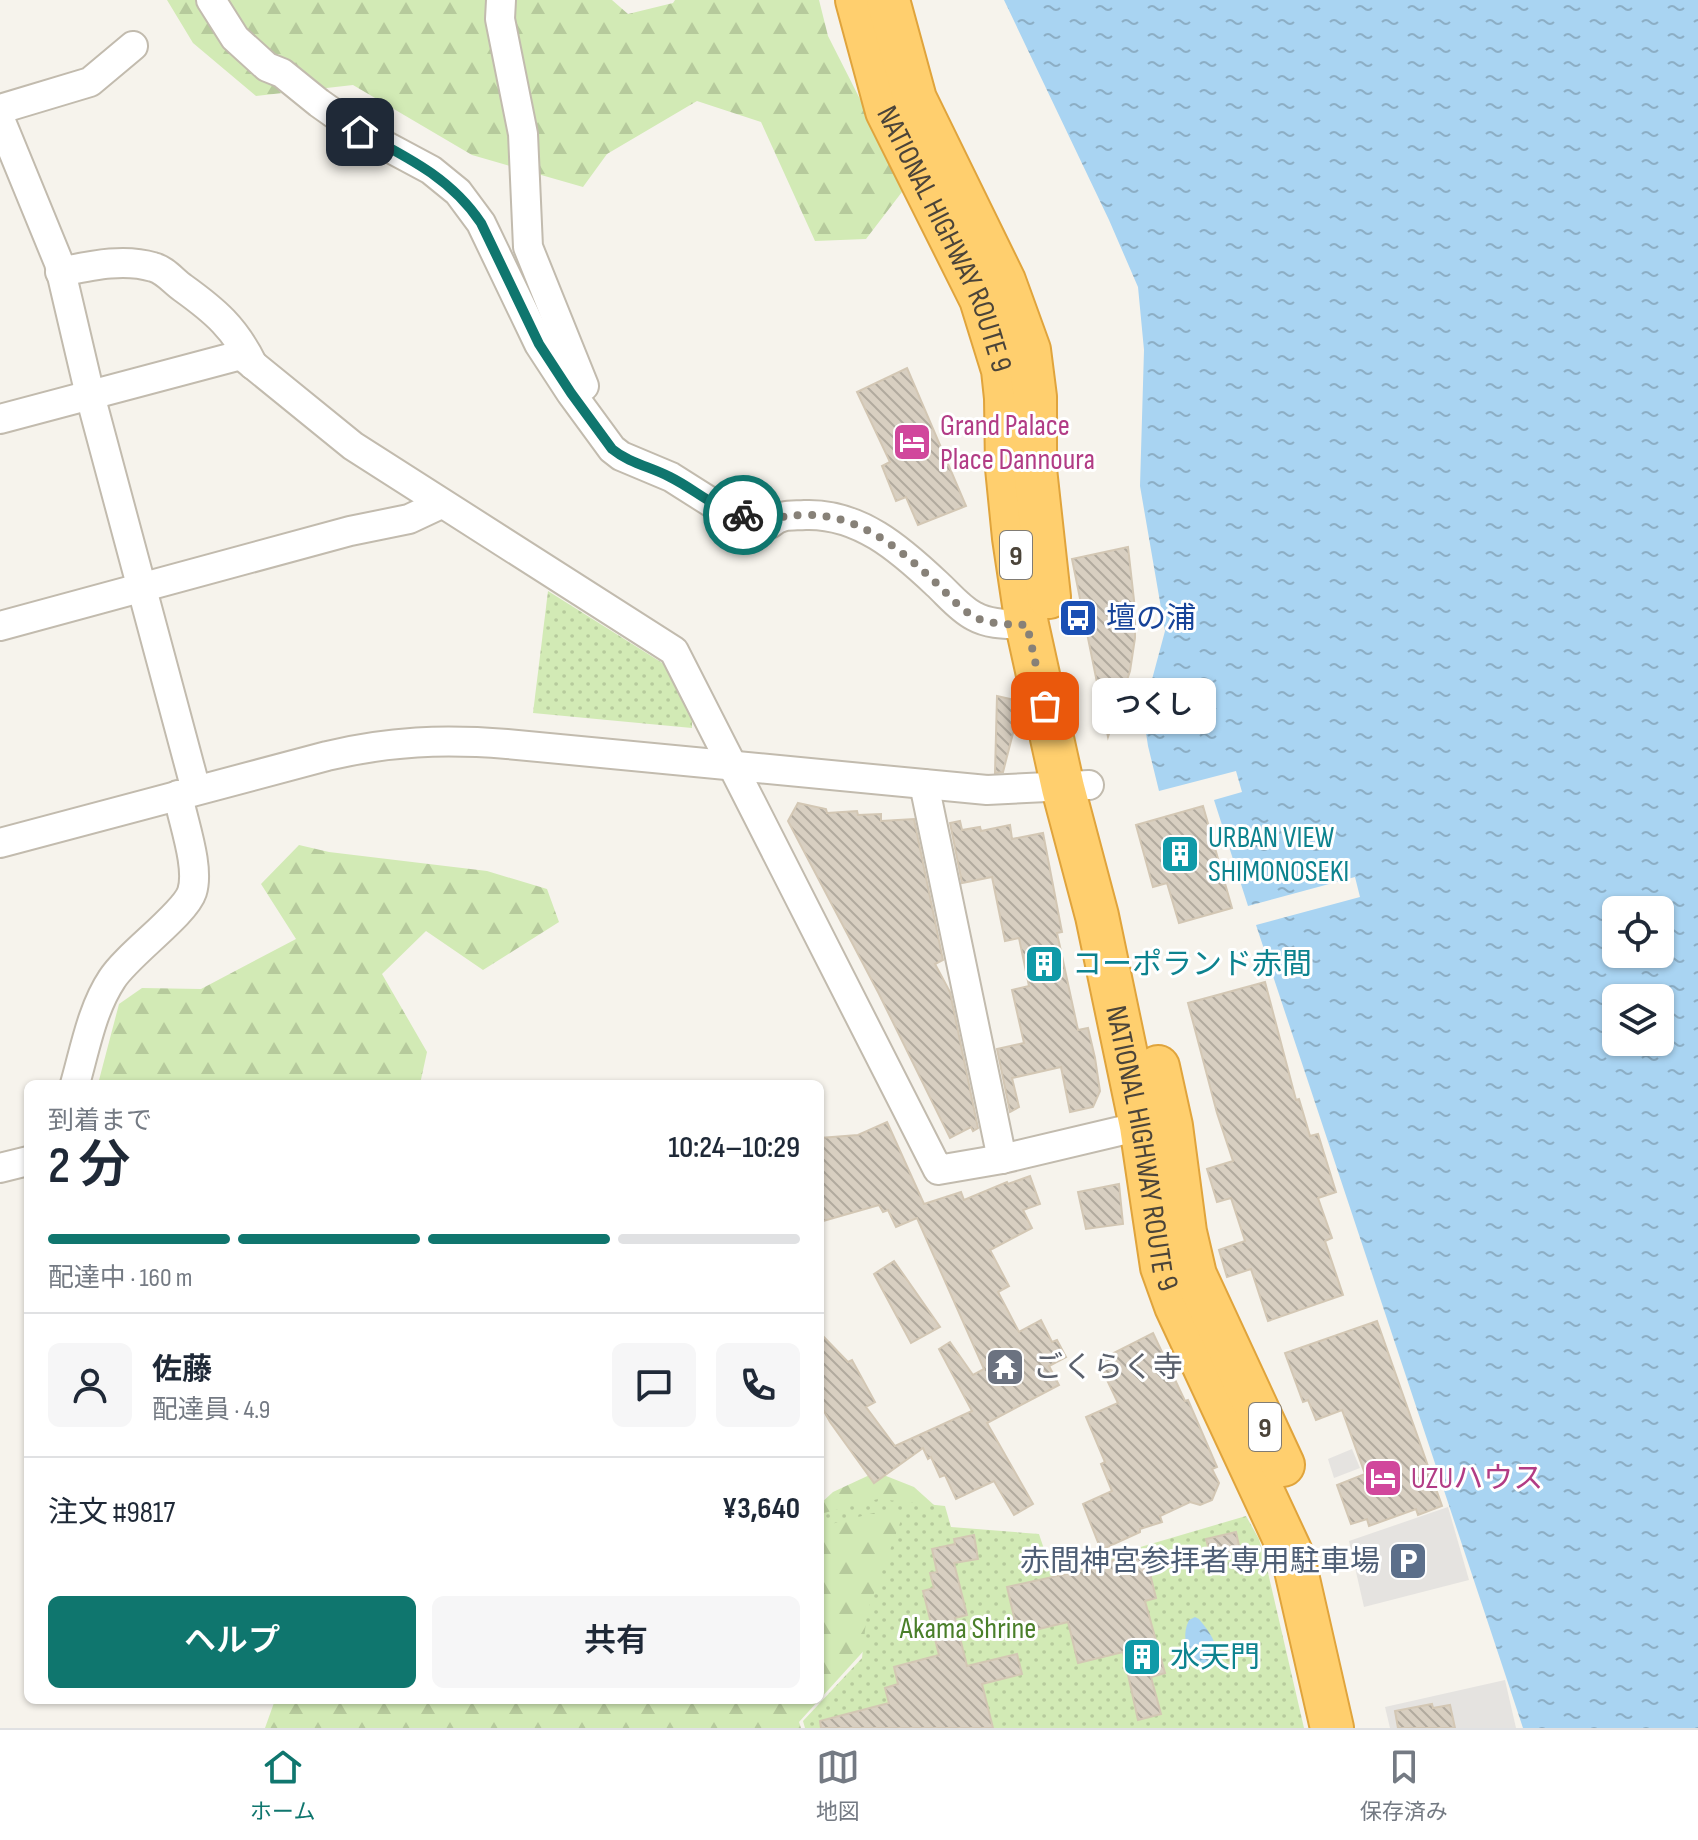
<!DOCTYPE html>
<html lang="ja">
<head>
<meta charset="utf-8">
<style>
	:root { --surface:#fff; --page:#f6f6f7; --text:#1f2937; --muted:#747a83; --line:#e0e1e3; --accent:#0f766e }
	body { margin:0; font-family:"Sofia Sans Condensed","Noto Sans JP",sans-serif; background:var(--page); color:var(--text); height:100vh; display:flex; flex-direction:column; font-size:30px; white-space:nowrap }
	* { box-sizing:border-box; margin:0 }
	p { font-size:26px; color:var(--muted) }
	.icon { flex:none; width:44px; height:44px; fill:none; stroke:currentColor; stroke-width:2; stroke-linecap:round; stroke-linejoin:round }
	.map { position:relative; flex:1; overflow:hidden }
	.drawer { position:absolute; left:24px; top:1080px; width:800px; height:624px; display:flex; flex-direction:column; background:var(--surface); border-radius:12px; box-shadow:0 2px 6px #0004 }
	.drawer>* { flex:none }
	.tools { position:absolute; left:1602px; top:896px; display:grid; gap:16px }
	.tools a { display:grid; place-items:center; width:72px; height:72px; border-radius:12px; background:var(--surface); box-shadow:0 2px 6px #0004; font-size:40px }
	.pin { position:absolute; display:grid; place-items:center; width:68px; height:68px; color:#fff; margin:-34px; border-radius:16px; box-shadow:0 4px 12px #0006 }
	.courier { position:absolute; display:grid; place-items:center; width:80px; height:80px; margin:-40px; border:6px solid #0f766e; border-radius:50%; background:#fff; color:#222; box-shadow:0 2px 10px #0007 }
	.bubble { position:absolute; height:56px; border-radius:12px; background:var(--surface); box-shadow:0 2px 6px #0004; font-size:26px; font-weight:600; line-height:56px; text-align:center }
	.overview em { font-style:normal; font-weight:600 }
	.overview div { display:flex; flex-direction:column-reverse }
	.overview { display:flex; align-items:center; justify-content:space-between; height:136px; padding:0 24px }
	h1 { font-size:52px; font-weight:600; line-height:60px }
	.bar { display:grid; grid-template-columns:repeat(4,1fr); gap:12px 8px; align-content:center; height:96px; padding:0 24px }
	.bar i { height:10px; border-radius:6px; background:var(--line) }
	.bar .current { background:var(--accent) }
	.bar p { grid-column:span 4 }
	.line { display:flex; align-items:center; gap:20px; padding:0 24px; border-top:2px solid var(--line) }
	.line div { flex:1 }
	.round { display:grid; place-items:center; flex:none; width:84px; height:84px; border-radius:12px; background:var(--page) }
	.cta { display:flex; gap:16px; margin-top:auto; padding:16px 24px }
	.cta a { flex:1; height:92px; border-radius:12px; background:var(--accent); color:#fff; font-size:32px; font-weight:600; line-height:92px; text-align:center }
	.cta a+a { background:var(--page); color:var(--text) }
	.tab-bar { display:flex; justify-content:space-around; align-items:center; height:112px; border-top:2px solid var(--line); background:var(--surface); font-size:22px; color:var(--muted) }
	.tab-bar a { display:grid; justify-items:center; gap:4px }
	.tab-bar .current { color:var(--accent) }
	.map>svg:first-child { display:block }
	.forest { fill:url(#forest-firs) }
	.park { fill:url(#park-dots) }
	.parking { fill:#e5e3e0 }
	.water { fill:url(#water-ripples); fill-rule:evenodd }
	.building { fill:url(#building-back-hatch); stroke:#d3c7b4; stroke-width:2 }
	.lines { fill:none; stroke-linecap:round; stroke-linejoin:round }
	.minor-casing { stroke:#c2bbae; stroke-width:32 }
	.highway-casing { stroke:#e0a43c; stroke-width:46 }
	.minor { stroke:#fff; stroke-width:28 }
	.highway { stroke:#ffcf6e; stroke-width:42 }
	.done { stroke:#878178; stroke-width:8; stroke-dasharray:0 14.4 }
	.route { stroke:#0f766e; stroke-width:10 }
	.labels { text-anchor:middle; stroke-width:6; stroke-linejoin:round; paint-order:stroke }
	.shield { fill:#fff; stroke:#817c74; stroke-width:2 }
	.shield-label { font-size:28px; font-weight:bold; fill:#4b4439 }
	.street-label { font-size:30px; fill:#4b4439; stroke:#fff }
	.hotel-label { font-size:30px; fill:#b23c85; stroke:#fff; text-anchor:start }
	.transit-label { font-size:30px; fill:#164399; stroke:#fff; text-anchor:start }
	.culture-label { font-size:30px; fill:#0d838f; stroke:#fff; text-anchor:start }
	.worship-label { font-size:30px; fill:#5b616d; stroke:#fff; text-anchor:start }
	.service-label { font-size:30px; fill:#4e5e75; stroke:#fff; text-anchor:end }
	.park-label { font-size:30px; fill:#4a7f2a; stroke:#fff }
</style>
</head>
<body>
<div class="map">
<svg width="1698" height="1728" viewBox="0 0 1698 1728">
	<defs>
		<pattern id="forest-firs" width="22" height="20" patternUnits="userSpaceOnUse" patternTransform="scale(2)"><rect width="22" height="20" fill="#d2eab5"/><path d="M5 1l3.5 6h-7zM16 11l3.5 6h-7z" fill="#b6ca9c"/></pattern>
		<pattern id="park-dots" width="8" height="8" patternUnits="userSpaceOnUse" patternTransform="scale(2)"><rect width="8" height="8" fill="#d2eab5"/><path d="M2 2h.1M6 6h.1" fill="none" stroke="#b6ca9c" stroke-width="1.8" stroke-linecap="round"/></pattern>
		<pattern id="water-ripples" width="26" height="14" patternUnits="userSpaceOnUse" patternTransform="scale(2)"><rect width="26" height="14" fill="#a9d4f2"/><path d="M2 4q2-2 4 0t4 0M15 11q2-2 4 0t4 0" fill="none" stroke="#8caec5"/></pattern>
		<pattern id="building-back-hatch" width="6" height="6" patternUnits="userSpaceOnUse" patternTransform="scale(2)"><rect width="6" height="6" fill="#d8cfc1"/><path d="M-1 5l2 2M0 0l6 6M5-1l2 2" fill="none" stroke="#b1aa9e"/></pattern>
	</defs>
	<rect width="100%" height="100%" fill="#f6f3ec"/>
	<!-- forest -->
	<g class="forest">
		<polygon points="167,0 612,0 628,14 673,3 675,0 819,0 828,36 905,188 866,239 815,241 761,122 697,101 607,154 583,187 472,155 353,85 256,96 193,43"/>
		<polygon points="299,845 329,852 487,871 547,889 559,922 483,970 426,931 382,974 427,1052 420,1084 98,1084 119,1004 142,988 201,989 296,939 261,884"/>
		<polygon points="876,1472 914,1487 944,1514 908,1602 820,1699 820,1504 833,1492"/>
		<polygon points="275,1700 819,1700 799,1722 801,1728 265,1728"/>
	</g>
	<!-- park -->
	<g class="park">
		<polygon points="548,591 664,664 692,720 692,728 533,713"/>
		<polygon points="878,1499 945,1506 951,1527 1039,1534 1052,1573 1246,1516 1259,1539 1266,1564 1304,1728 805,1728 803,1721 862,1658 867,1612 903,1515 881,1511 820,1527 820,1514"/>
	</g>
	<!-- parking -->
	<g class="parking">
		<polygon points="1352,1449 1360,1468 1334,1478 1328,1459"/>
		<polygon points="1448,1507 1469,1580 1364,1607 1349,1541"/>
		<polygon points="1505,1680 1516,1728 1390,1728 1385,1707"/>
	</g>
	<!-- water -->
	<g class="water">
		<path d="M1004,0H1698V1728H1523L1256,925L1360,897L1355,877L1248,906L1214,800L1242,792L1236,771L1159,791L1148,746L1143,713L1165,631L1140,486L1144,350L1138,287L1109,220ZM1616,910H1660V954H1616ZM1616,998H1660V1042H1616Z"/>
		<path d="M1195,1617L1199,1619C1210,1633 1224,1649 1210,1665L1191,1660C1186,1646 1182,1634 1189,1620Z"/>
	</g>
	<!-- building -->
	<g class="building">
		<polygon points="907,368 966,506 918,525 906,497 896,501 882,466 890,462 857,392"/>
		<polygon points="1128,547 1135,609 1135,638 1130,671 1108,737 1072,559"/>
		<polygon points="997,696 1019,701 1020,706 1003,772 995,773"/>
		<polygon points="798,803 826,809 827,813 857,811 858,815 881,814 881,821 914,819 943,960 935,964 950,992 978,1128 973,1131 971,1127 950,1138 879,994 788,821"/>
		<polygon points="1203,806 1232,908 1179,923 1167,883 1153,887 1136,825"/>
		<polygon points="960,821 962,830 980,827 981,831 1010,825 1012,839 1043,833 1062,932 1057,933 1078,1030 1088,1028 1095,1058 1100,1091 1093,1107 1070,1112 1061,1067 1012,1078 1019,1107 1010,1112 997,1049 1024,1043 1012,990 1029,986 1019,938 1005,941 992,877 962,883 950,823"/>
		<polygon points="1265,982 1296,1100 1299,1099 1310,1136 1318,1134 1336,1192 1318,1198 1332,1238 1325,1241 1343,1295 1268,1321 1251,1269 1227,1277 1219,1250 1245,1241 1231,1198 1217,1202 1207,1169 1233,1161 1217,1113 1188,1003"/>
		<polygon points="887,1122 924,1204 961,1192 964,1200 1007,1182 1008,1184 1030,1176 1040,1204 1023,1210 1032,1228 990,1250 1009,1286 998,1292 1019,1332 1041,1320 1052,1342 1057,1340 1066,1357 1049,1366 1059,1385 987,1423 1033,1504 1014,1515 994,1481 956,1499 945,1475 940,1477 931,1457 928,1459 923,1448 874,1483 830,1422 820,1404 820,1333 848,1362 852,1360 875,1402 866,1407 895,1446 972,1411 939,1349 950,1342 973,1375 984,1369 917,1218 896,1227 888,1210 883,1212 879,1205 820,1222 820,1138 858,1135"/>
		<polygon points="1119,1184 1123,1224 1086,1229 1078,1192"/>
		<polygon points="894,1261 940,1327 911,1343 874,1274"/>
		<polygon points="1377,1321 1442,1506 1418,1515 1416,1509 1369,1526 1367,1519 1351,1524 1337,1485 1365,1474 1342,1410 1316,1420 1308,1400 1303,1402 1285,1353"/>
		<polygon points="1153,1333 1185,1401 1188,1400 1217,1467 1212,1469 1219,1483 1212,1500 1200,1505 1190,1502 1160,1516 1162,1522 1140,1529 1140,1532 1101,1550 1083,1504 1112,1491 1101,1464 1105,1462 1086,1417 1118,1403 1098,1361"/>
		<polygon points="1236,1532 1240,1550 1211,1557 1206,1539"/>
		<polygon points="974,1535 978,1559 954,1563 967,1615 955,1618 967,1666 1017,1654 1022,1674 982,1684 993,1728 821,1728 820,1721 889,1703 885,1688 898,1684 894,1667 939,1655 923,1591 934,1588 930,1573 937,1572 932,1549 955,1544 954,1539"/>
		<polygon points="1145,1553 1156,1598 1145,1601 1165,1673 1151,1677 1161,1714 1138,1720 1123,1652 1078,1663 1068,1622 1018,1634 1007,1587 1107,1565 1106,1562"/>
		<polygon points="1432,1704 1433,1708 1450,1705 1455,1728 1398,1728 1395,1711"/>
	</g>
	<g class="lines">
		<defs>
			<g id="minor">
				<path d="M211,0L235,38L267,67L282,73L319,103L360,132L431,170L458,192L481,223L539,344L571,393L612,449L621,456L671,477L720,508L771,523C781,514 792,516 805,515C859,513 900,549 937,584C948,594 960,609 974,616C990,625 1009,624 1027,625"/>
				<polyline points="501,0 500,19 523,134 528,247 584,386 575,391"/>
				<polyline points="0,109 90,82 133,46"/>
				<polyline points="0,119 59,263 90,395 196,790"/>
				<path d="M60,272C90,266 123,258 153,267C165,270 173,281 183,288C215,311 235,328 253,365"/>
				<polyline points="0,419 241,355 353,446 674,651 938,1170 1002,1159 1141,1126 1158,1126"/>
				<polyline points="0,626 350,531 409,519 441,504"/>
				<polyline points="924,784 1002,1159"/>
				<path d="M0,843L327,756C390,741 443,739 507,744L987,790L1089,785"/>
				<path d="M75,1084C85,1049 92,1009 112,979C127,955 185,914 192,892C200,867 183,822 178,795"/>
				<polyline points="0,1168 28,1161"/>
			</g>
			<g id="highway">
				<path id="s1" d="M857,0L887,111L981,299L1003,370L1006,398L1007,468L1014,538L1027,625L1063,788L1097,916L1141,1126L1162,1267L1176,1306L1293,1557L1332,1728"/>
				<polyline points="888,0 915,99 1004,281 1029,350 1035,397 1035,469 1049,597"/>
				<polyline points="1158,1067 1171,1126 1185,1232 1195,1275 1283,1465"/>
			</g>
		</defs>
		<!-- minor casing -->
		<use href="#minor" class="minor-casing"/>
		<!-- highway casing -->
		<use href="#highway" class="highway-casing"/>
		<!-- minor -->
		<use href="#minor" class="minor"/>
		<!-- highway -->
		<use href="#highway" class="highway"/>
	</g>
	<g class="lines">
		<!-- done -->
		<path class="done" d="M743,515L771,523C781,514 793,516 806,515C858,514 899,548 935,582C947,593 959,608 973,616C989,625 1009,624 1027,625L1045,706"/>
		<!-- route -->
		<path class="route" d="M360,132C407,157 451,178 481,223L539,344L571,393L612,449C629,463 651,467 670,477C698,491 709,506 743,515"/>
	</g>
	<!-- icons -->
	<defs>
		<symbol id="hotel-square" viewBox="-11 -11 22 22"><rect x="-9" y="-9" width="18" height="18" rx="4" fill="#d1479c" stroke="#fff"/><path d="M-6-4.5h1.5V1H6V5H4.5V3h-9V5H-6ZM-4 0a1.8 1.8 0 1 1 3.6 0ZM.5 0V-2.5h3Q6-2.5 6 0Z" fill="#fff"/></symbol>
		<symbol id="bus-square" viewBox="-11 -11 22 22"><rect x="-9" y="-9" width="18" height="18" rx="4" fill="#1a4fb4" stroke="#fff"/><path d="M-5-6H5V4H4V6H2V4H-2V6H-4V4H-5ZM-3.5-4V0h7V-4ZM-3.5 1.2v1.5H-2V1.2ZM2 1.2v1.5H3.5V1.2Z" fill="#fff"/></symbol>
		<symbol id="building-square" viewBox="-11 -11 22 22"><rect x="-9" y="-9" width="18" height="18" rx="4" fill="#0f9aa8" stroke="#fff"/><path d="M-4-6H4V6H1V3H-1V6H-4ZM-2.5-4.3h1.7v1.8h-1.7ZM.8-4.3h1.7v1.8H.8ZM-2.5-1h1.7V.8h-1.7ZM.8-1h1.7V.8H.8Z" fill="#fff"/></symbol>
		<symbol id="temple-square" viewBox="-11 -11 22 22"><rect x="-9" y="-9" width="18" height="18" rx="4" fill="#6b7280" stroke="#fff"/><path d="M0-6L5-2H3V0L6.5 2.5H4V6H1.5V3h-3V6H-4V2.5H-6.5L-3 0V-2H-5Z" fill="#fff"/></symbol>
		<symbol id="parking-square" viewBox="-11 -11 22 22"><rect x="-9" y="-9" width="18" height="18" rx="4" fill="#5c6f8a" stroke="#fff"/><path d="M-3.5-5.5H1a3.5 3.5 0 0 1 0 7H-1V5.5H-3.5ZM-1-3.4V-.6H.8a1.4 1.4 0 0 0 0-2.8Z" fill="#fff"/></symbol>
	</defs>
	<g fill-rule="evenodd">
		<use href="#hotel-square" x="890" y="420" width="44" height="44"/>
		<use href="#bus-square" x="1056" y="596" width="44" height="44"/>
		<use href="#building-square" x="1158" y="832" width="44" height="44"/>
		<use href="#building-square" x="1022" y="942" width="44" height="44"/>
		<use href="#temple-square" x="983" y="1345" width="44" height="44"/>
		<use href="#hotel-square" x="1361" y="1456" width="44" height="44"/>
		<use href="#parking-square" x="1386" y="1539" width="44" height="44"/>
		<use href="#building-square" x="1120" y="1635" width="44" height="44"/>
	</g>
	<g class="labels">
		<!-- shield labels -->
		<g class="shield">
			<rect x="1000" y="531" width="32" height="48" rx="6"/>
			<rect x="1249" y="1403" width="32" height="48" rx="6"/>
		</g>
		<g class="shield-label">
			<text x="1016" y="565">9</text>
			<text x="1265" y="1437">9</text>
		</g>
		<!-- street labels -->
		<g class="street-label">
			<text dy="10" stroke="none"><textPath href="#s1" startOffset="256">NATIONAL HIGHWAY ROUTE 9</textPath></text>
			<text dy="10" stroke="none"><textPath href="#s1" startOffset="1192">NATIONAL HIGHWAY ROUTE 9</textPath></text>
		</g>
		<!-- hotel labels -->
		<g class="hotel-label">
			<text x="940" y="435">Grand Palace<tspan x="940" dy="34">Place Dannoura</tspan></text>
			<text x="1411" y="1488">UZUハウス</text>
		</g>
		<!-- transit labels -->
		<g class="transit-label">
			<text x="1106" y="628">壇の浦</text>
		</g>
		<!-- culture labels -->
		<g class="culture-label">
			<text x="1208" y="847">URBAN VIEW<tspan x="1208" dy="34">SHIMONOSEKI</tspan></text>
			<text x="1072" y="974">コーポランド赤間</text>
			<text x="1170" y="1667">水天門</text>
		</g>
		<!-- worship labels -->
		<g class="worship-label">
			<text x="1033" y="1377">ごくらく寺</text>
		</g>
		<!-- service labels -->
		<g class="service-label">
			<text x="1380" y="1571">赤間神宮参拝者専用駐車場</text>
		</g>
		<!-- park labels -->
		<g class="park-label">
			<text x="968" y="1638">Akama Shrine</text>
		</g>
	</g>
</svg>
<div class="tools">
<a><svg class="icon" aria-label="locate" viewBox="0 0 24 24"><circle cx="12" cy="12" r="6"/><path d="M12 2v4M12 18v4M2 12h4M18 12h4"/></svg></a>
<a><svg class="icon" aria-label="layers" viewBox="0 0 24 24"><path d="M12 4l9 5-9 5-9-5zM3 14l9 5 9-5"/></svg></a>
</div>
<div class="pin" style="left:1045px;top:706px;background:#ea580c"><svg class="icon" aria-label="bag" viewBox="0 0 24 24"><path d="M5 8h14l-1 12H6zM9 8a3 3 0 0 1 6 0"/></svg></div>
<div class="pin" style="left:360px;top:132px;background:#1f2937"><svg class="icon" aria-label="home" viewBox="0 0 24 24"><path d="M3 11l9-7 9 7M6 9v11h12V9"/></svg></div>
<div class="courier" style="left:743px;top:515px"><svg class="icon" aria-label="bike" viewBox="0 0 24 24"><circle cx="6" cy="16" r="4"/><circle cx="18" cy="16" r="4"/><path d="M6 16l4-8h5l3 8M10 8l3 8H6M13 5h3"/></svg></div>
<div class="bubble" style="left:1092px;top:678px;width:124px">つくし</div>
<section class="drawer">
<div class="overview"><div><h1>2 分</h1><p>到着まで</p></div><em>10:24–10:29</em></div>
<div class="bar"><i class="current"></i><i class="current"></i><i class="current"></i><i></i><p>配達中 · 160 m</p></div>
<div class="line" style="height:144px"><a class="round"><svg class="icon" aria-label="person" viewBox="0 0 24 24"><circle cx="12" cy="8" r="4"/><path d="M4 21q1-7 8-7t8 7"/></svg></a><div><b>佐藤</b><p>配達員 · 4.9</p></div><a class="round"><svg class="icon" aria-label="chat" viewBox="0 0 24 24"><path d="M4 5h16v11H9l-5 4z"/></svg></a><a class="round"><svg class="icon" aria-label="phone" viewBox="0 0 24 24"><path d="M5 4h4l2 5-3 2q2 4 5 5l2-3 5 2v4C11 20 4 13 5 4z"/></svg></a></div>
<div class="line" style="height:104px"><div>注文 #9817</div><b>¥3,640</b></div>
<div class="cta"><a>ヘルプ</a><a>共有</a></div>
</section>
</div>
<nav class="tab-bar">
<a class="current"><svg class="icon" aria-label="home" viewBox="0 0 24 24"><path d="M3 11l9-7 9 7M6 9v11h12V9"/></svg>ホーム</a>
<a><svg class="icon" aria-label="map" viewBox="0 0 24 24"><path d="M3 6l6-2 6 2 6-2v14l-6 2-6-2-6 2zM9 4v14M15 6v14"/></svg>地図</a>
<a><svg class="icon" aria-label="saved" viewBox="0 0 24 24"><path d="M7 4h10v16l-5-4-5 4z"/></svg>保存済み</a>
</nav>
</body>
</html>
